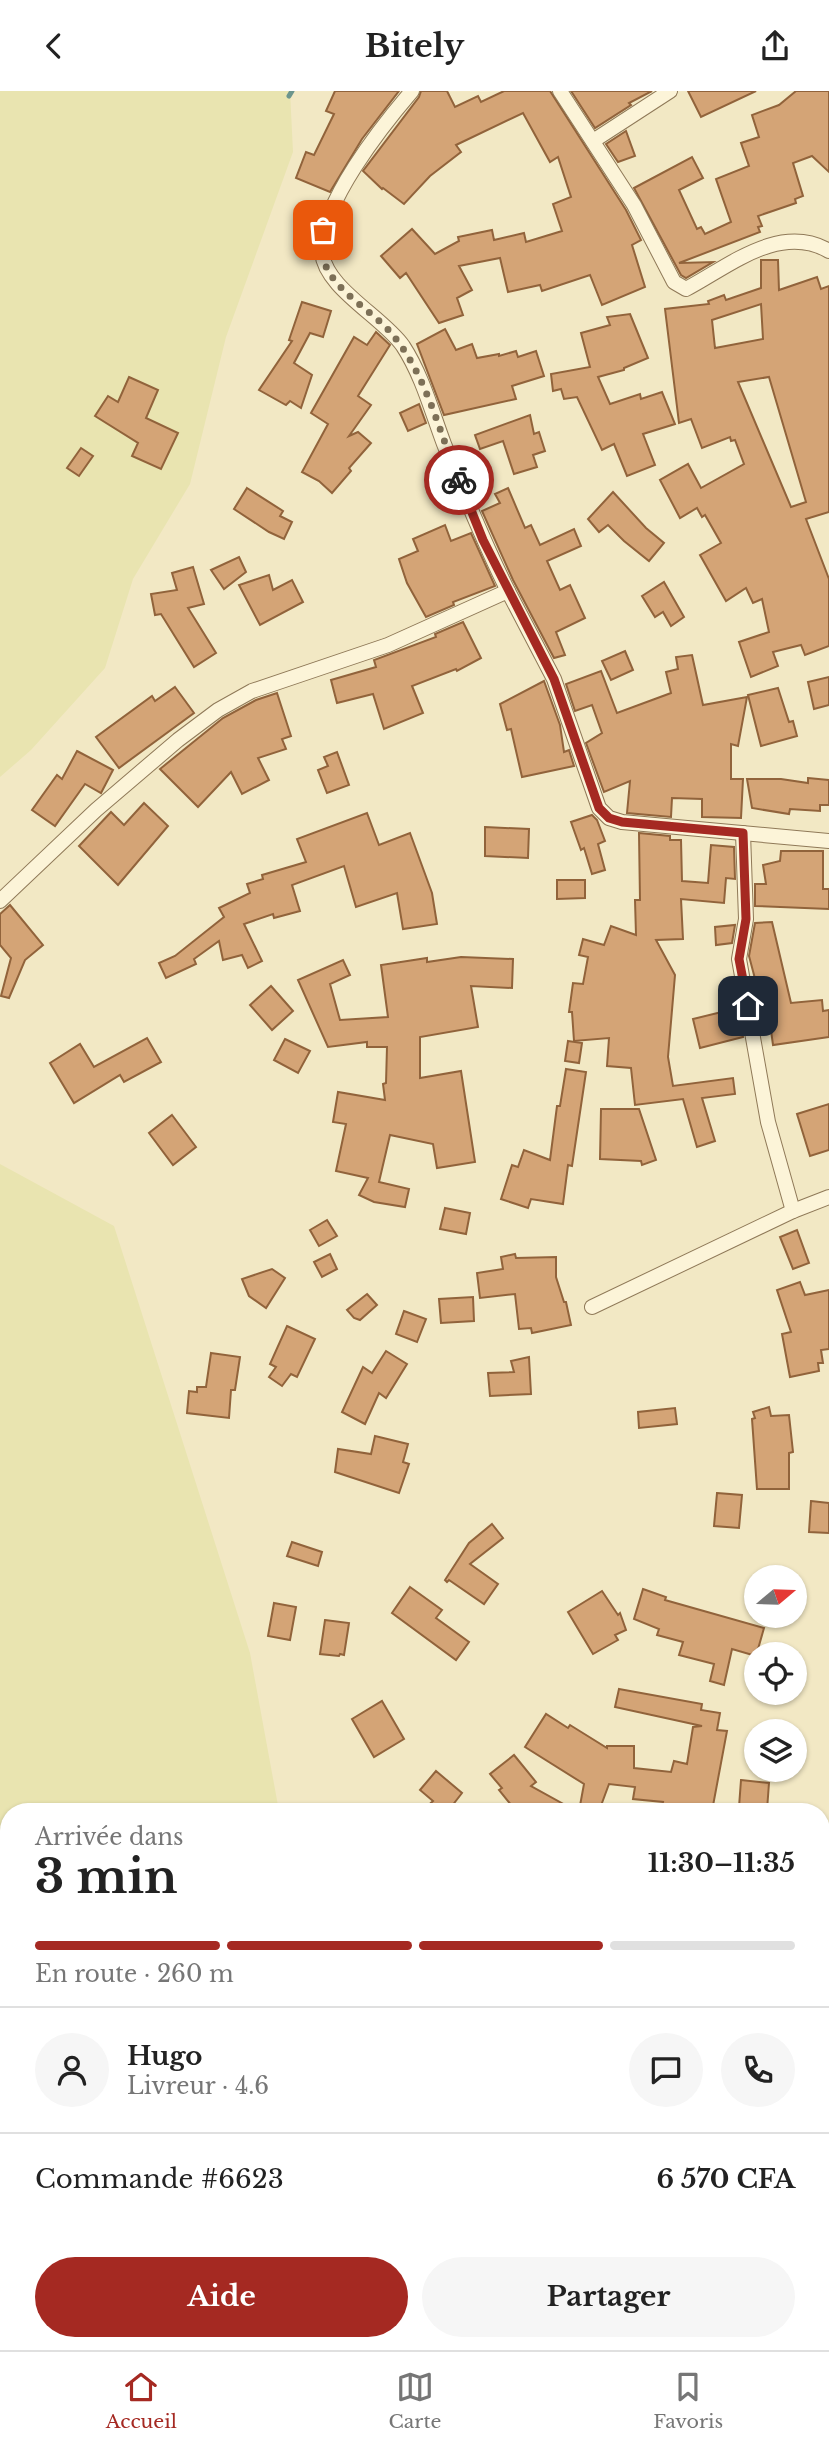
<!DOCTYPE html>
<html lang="fr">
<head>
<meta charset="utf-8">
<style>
	:root { --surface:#fff; --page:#f6f6f6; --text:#222; --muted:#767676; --line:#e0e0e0; --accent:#a52922 }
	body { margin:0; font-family:"Libre Baskerville",serif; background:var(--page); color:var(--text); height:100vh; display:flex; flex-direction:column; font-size:26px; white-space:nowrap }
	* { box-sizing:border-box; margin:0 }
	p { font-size:23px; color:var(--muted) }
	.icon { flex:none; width:38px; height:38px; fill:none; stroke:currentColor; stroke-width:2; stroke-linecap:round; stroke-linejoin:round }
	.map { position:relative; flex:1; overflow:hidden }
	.side { position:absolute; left:0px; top:1712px; width:830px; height:548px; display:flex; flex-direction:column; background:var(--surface); border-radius:28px 28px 0 0; box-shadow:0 2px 5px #0004 }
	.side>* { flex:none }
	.needle { width:46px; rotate:71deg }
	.fabs { position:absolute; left:744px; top:1474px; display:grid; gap:14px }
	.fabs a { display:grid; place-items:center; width:63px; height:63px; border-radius:50%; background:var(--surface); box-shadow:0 2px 5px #0004; font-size:35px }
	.pin { position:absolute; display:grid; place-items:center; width:60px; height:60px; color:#fff; margin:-30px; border-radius:14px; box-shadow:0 4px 10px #0006 }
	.courier { position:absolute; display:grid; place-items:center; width:70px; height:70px; margin:-35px; border:5px solid #a52922; border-radius:50%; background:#fff; color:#222; box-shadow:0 2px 9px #0007 }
	.head em { font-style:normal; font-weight:800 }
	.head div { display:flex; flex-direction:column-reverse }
	.head { display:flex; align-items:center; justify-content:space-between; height:119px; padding:0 35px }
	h1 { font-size:46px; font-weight:800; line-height:52px }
	.bar { display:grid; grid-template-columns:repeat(4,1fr); gap:10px 7px; align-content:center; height:84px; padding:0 35px }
	.bar i { height:9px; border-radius:5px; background:var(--line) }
	.bar .selected { background:var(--accent) }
	.bar p { grid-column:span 4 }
	.line { display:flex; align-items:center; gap:18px; padding:0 35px; border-top:2px solid var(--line) }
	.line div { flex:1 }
	.round { display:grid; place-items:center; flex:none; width:74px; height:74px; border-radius:37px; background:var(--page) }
	.cta { display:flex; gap:14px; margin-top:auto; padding:14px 35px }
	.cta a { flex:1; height:80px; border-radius:42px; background:var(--accent); color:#fff; font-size:28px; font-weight:800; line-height:80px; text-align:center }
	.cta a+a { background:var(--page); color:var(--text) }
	header { display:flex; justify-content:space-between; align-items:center; height:91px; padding:0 35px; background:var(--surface); font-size:32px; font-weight:800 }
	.menu { display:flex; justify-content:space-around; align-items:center; height:98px; border-top:2px solid var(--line); background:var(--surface); font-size:19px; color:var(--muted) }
	.menu a { display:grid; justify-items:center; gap:4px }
	.menu .selected { color:var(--accent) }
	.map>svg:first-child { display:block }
	.farmland { fill:#e9e4b0 }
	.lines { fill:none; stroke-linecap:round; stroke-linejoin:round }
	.stream { stroke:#6c958d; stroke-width:5 }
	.building { fill:#d4a476; stroke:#91633b; stroke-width:2; fill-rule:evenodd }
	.minor-casing { stroke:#8f7958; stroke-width:16 }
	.minor { stroke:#fcf4d8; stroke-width:14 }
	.done { stroke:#7d7057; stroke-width:7; stroke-dasharray:0 12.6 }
	.route { stroke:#a52922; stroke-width:9 }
</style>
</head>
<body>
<header><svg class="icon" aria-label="back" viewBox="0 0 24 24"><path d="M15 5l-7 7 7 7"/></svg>Bitely<svg class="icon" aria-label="share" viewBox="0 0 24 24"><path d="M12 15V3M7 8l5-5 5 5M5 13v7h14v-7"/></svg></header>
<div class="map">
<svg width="829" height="2259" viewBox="0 0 829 2259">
	<rect width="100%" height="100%" fill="#f2e8c4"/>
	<!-- farmland -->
	<g class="farmland">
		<polygon points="0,0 290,0 293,61 226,246 190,393 133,488 105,577 31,659 0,686"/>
		<polygon points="0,1073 114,1135 250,1562 279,1720 9,1720 9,2250 369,2250 372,2259 0,2259"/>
	</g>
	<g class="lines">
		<!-- stream -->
		<polyline class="stream" points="289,5 292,0"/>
	</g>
	<!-- building -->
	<g class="building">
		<polygon points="335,0 399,0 362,48 330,101 296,87 306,61 314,64 334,23 326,20"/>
		<polygon points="421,0 447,0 455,16 478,5 481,11 504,0 550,0 626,119 641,149 632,154 645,196 602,214 590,184 542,200 540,194 508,201 500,167 459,175 472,199 457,207 463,224 439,232 406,182 400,187 381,165 412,138 435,163 459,150 458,146 492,139 494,149 524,142 526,151 562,140 553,113 571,106 558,66 550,71 523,22 456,54 461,61 430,85 404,113 383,97 382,98 363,80 419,6"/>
		<polygon points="571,0 652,0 629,12 631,14 595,37"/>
		<polygon points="688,0 756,0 701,26"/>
		<polygon points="796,0 829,0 829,81 812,65 793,72 803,105 795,108 796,112 758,125 762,135 758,136 760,141 679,172 713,171 686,187 681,184 634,97 692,66 703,87 679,99 697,138 701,136 705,143 731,131 716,88 749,75 741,52 759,46 752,24 779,14"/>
		<polygon points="626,40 635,65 618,71 606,53"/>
		<path d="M761,169H778L779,199L817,186L821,198L829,195V421L806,428L829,488V555L805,564L801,554L773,561L778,575L751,586L739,551L769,541L762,508L753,512L746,497L726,510L700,464L721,452L705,424L702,426L697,417L680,427L660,389L688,373L701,397L744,373L735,349L731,350L730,346L702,357L691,328L679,332L665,218L709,213L708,210L724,204L726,209L761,197ZM761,213L763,248L715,257L712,229ZM769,286L806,411L791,416L738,291Z"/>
		<polygon points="302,211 331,220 323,246 310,242 294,272 312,284 301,317 290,310 286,314 259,299 292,250 289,249"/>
		<polygon points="630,223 648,267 624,277 624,279 598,286 610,313 640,303 641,308 662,301 675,333 643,343 655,374 627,385 614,353 602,359 577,306 564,308 561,298 553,300 551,283 590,276 581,242 610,234 607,226"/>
		<polygon points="445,238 456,259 472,253 477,267 499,263 499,265 516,260 518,266 536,260 544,285 512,295 516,308 444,324 417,253"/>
		<polygon points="376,241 390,254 358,305 371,314 349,345 358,341 371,352 349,377 351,380 332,402 319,390 302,381 328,333 311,322 354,246 367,254"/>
		<polygon points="129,286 158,299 146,327 178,342 161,378 132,365 138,352 95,325 108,305 118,311"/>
		<polygon points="419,313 426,332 408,340 400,322"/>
		<polygon points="530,324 534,343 539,341 545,360 533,364 537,376 514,383 503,350 480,358 475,344"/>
		<polygon points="81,357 93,365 79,385 67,377"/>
		<polygon points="247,397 283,420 280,425 292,431 284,448 269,441 234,418"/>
		<polygon points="508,397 525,437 531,434 540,454 574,438 581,455 547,470 560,499 570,494 585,527 556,541 565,564 554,567 513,489 482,420 500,412 495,403"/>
		<polygon points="613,401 646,437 664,452 649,470 624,450 608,434 599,441 588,428"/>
		<polygon points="445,434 451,450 471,442 495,495 453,511 454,514 426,526 407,492 399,468 418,460 413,448"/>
		<polygon points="239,466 246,481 224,498 211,479"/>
		<polygon points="193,476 204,513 188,517 216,562 194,576 161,523 155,524 151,503 177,499 172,482"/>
		<polygon points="269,484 273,499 292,489 303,511 260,534 239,494"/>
		<polygon points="664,491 684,526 671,535 663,521 655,526 642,505"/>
		<polygon points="463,531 481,567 457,580 456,578 412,595 423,622 384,638 373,603 337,612 331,589 376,576 374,569 436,546 435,543"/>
		<polygon points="625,560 633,579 611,589 602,570"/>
		<polygon points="692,564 703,614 747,606 738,655 731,653 731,688 743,688 741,727 702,726 702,708 672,707 671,726 627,722 630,690 604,701 586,652 602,642 592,614 575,620 566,593 601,580 617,622 671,602 666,581 678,578 676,566"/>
		<polygon points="829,586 829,614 814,618 808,591"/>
		<polygon points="544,590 560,634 564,661 569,659 574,675 522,686 511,638 507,639 500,613"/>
		<polygon points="175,596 194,622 119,677 96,646 152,605 155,610"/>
		<polygon points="778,597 789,631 793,630 797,645 761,655 748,604"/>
		<polygon points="277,602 291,645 282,648 286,658 258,667 269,689 242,703 231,681 198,716 160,678 223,627 256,609"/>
		<polygon points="77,660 113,679 101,702 85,693 55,735 32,719 57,684 62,688"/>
		<polygon points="337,661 349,694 327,702 318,679 328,675 324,666"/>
		<polygon points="808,687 829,689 829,714 820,714 820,720 790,718 789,723 752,717 747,688 781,688 808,692"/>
		<polygon points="144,712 168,735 118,794 79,755 111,721 124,734"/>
		<polygon points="367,722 379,754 410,742 432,802 437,833 403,838 397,802 356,816 344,775 292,794 300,820 274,827 273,823 244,833 262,870 248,877 242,864 223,869 219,850 194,868 196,873 166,887 159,872 175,865 224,826 219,817 250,802 247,793 263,788 262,784 306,771 297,748"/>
		<polygon points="592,724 597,729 605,750 598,753 605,779 592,783 584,757 581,759 571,731"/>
		<polygon points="485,736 529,738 528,767 485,765"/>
		<polygon points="639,742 670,745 670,749 681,749 682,790 708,792 711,754 734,756 735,788 726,787 724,812 681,808 683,848 656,849 675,884 668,966 673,995 733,987 735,1003 702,1007 715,1050 697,1056 683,1008 635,1014 631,977 607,975 609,947 574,950 572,921 569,921 573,892 583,893 588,866 579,864 583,848 604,854 611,835 636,844 635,809 640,809"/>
		<polygon points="781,760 823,760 823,798 829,798 829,818 755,815 755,793 766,793 763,774 780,770"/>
		<polygon points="557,789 585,789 585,807 557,808"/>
		<polygon points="10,814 43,854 25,869 9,907 1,905 11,867 0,854 0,823"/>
		<polygon points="772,831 791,912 822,909 823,920 829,919 829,946 773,954 768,917 763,918 749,865 755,832"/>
		<polygon points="735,834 732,852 716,854 715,836"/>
		<polygon points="461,866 513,868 512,897 471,895 478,936 420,946 420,987 461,980 475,1071 437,1077 433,1053 390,1044 379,1091 409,1098 405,1116 374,1111 359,1104 368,1087 336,1080 346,1033 333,1031 338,1001 385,1009 383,993 386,992 387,956 367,956 367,951 328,956 298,889 343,869 350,884 330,893 340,929 388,926 381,874 427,867 427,871"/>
		<polygon points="271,895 293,920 272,939 250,914"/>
		<polygon points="738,917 743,946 700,957 693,928"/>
		<polygon points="147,947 161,971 124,991 120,984 74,1012 50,972 80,953 94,976"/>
		<polygon points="285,948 310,960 298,982 274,969"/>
		<polygon points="568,950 582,952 579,972 565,970"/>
		<polygon points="566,978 586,981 572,1075 568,1074 563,1113 531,1108 528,1117 501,1108 512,1074 518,1076 524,1059 550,1069 557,1015 560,1015"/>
		<polygon points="829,1013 829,1059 810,1065 797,1023"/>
		<polygon points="601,1018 639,1018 656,1069 642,1074 641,1070 600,1068"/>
		<polygon points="172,1024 196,1056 173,1074 149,1042"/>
		<polygon points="445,1117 470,1122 466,1143 440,1138"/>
		<polygon points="327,1129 337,1145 319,1155 310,1139"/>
		<polygon points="797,1139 809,1172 793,1178 780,1146"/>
		<polygon points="330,1163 337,1178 322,1186 314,1171"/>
		<polygon points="515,1163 516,1167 556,1166 556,1186 564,1211 566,1211 571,1234 532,1242 531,1237 519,1238 515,1203 480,1207 477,1182 503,1178 501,1166"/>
		<polygon points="272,1178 285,1187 266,1217 249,1205 242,1188"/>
		<polygon points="800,1191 805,1204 829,1199 829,1258 821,1259 823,1272 818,1272 819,1280 790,1286 782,1243 791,1241 777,1199"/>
		<polygon points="367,1203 377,1214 360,1229 354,1227 347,1219"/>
		<polygon points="473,1206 474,1230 441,1232 439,1208"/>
		<polygon points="404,1220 426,1228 417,1251 396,1243"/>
		<polygon points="287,1235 315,1248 297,1286 291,1283 282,1295 269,1286 276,1276 270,1273"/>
		<polygon points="386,1260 407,1273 386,1307 379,1302 365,1333 342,1321 363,1276 372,1282"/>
		<polygon points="211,1262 240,1266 235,1299 231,1299 229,1327 187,1322 189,1300 197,1301 197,1296 206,1296"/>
		<polygon points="529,1266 531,1303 490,1305 488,1282 514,1281 511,1270"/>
		<polygon points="769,1316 771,1325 789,1324 793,1361 789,1362 789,1398 757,1398 752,1328 755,1327 753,1321"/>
		<polygon points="675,1317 677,1333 639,1337 638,1321"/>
		<polygon points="375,1345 408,1353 403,1371 409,1373 399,1402 335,1381 338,1358 371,1363"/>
		<polygon points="717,1402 742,1404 739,1437 714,1435"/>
		<polygon points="811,1410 829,1412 829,1442 809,1441"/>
		<polygon points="492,1433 503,1447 470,1473 498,1493 484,1513 449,1489 447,1491 445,1489 469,1452"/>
		<polygon points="292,1451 322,1461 318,1475 287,1465"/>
		<polygon points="410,1496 442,1519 436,1527 469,1551 456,1569 392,1522"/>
		<polygon points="643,1498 666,1506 665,1509 764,1537 756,1565 732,1558 724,1594 710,1590 714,1573 679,1564 683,1551 657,1544 659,1538 634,1528"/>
		<polygon points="602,1500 618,1524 620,1522 626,1539 615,1544 618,1549 593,1563 568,1521"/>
		<polygon points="274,1512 296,1516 290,1549 268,1545"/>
		<polygon points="325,1529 349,1532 344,1564 340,1563 339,1565 320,1563"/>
		<polygon points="619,1598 702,1613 701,1619 720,1622 717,1639 727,1640 712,1720 661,1720 663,1711 633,1708 635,1696 609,1693 599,1720 579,1720 584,1693 525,1656 546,1623 568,1637 570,1634 607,1657 607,1655 634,1655 634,1677 671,1681 674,1670 687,1673 693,1636 702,1635 615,1616"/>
		<polygon points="382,1610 404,1648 374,1666 352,1628"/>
		<polygon points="514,1664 536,1691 531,1695 576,1720 516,1720 499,1699 502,1697 490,1683"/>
		<polygon points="436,1680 462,1702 448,1720 422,1720 433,1710 420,1699"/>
		<polygon points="741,1689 769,1692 767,1719 739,1716"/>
	</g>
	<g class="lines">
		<defs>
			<g id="minor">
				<path d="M412,0C382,35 320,113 322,160C323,196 383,226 403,255C422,284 432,321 444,353C464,403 484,452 508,500"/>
				<path d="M560,0L634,114L674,191L686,198C728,176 780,131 829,160"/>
				<polyline points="593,50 670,0"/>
				<polyline points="743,742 746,828 739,868 768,1031 793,1120"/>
				<polyline points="0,810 96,719 178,649 218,619 252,600 388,554 508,500 554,588 599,717 609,727 622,731 829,750"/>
				<polyline points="592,1216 793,1120 829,1106"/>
				<polyline points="821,1981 829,1892"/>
				<polyline points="821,2030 829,2034"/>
				<polyline points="779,2259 780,2250"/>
			</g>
		</defs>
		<!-- minor casing -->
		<use href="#minor" class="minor-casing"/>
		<!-- minor -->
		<use href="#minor" class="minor"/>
	</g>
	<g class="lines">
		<!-- done -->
		<path class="done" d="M323,139C323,146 321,154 322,161C325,195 371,218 391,242C426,282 439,341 459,389"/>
		<!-- route -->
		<polyline class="route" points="459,389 483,449 554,588 599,717 609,727 622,731 743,742 746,828 739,868 748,915"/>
	</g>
</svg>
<div class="fabs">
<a><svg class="needle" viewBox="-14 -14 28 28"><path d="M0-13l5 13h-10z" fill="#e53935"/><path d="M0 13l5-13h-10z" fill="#767676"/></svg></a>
<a><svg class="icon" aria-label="locate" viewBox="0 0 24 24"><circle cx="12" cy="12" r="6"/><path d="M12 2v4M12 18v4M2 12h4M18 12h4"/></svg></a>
<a><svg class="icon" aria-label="layers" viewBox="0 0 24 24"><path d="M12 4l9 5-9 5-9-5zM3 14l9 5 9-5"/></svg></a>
</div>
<div class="pin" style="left:323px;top:139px;background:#ea580c"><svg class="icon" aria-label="bag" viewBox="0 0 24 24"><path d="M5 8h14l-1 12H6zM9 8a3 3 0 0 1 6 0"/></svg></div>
<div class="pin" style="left:748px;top:915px;background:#1f2937"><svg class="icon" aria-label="home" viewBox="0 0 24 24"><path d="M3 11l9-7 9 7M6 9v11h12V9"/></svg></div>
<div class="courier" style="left:459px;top:389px"><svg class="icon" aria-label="bike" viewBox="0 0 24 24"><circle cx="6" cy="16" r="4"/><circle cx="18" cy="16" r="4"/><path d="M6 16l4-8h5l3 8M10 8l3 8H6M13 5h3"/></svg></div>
<section class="side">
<div class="head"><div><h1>3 min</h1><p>Arrivée dans</p></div><em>11:30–11:35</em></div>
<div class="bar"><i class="selected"></i><i class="selected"></i><i class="selected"></i><i></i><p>En route · 260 m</p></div>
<div class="line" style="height:126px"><a class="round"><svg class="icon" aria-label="person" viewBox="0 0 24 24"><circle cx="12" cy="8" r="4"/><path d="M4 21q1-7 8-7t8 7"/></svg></a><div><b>Hugo</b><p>Livreur · 4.6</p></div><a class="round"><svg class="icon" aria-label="chat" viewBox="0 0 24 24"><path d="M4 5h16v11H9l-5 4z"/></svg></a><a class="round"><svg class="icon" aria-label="phone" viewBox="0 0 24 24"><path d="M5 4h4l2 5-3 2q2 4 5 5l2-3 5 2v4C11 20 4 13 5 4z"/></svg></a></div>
<div class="line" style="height:91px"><div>Commande #6623</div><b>6 570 CFA</b></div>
<div class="cta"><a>Aide</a><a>Partager</a></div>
</section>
</div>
<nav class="menu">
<a class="selected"><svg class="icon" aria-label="home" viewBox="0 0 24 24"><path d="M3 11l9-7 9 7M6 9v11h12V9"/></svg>Accueil</a>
<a><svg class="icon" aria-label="map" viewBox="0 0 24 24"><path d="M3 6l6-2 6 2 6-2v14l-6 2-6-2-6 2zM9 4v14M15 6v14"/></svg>Carte</a>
<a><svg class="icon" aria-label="saved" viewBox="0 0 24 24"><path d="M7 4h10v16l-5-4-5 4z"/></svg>Favoris</a>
</nav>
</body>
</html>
